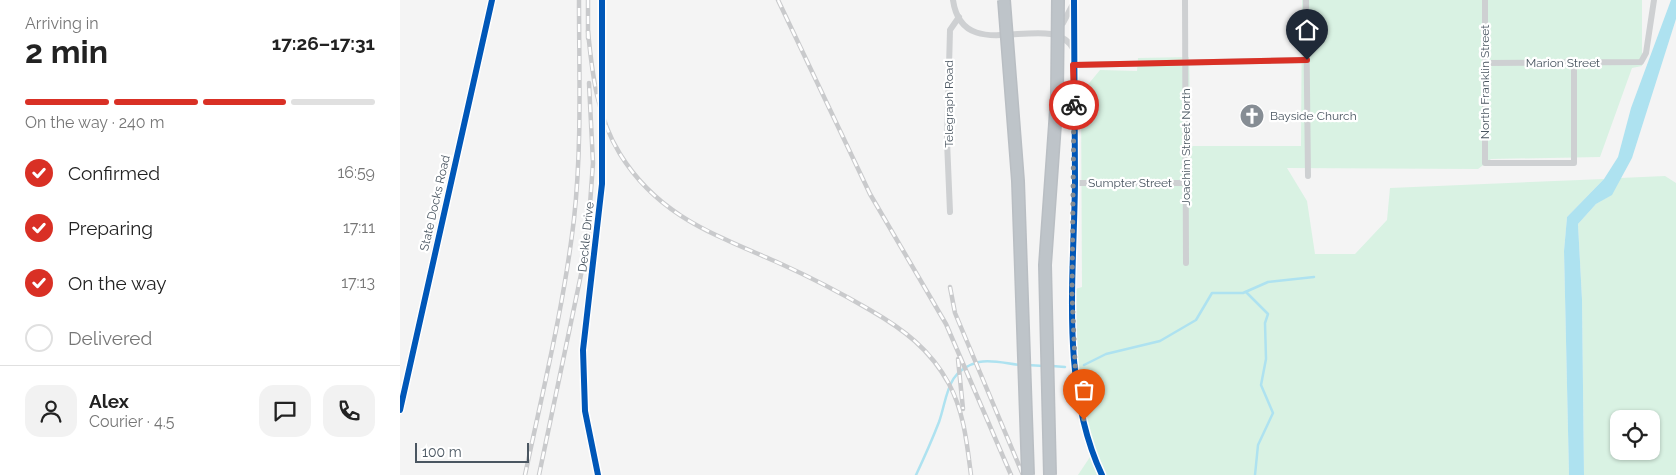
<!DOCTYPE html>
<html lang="en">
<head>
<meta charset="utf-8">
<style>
	:root { --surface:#fff; --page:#f2f2f2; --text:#222; --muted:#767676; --line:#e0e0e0; --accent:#d93025 }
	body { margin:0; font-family:Raleway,sans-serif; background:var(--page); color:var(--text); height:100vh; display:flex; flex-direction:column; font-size:19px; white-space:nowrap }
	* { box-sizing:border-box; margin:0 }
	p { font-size:16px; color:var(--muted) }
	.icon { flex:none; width:28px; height:28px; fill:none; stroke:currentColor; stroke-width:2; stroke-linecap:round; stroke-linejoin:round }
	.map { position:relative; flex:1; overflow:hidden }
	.sheet { display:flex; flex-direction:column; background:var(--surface); width:400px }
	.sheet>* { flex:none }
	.fabs { position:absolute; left:1210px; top:410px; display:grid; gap:10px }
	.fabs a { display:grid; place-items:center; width:50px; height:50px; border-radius:10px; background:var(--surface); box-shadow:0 1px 4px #0004; font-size:25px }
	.scale { position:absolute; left:15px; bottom:12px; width:114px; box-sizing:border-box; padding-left:5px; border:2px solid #4a5661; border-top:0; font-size:14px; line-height:18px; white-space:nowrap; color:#4a5661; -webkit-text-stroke:4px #fff; paint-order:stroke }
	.pin { position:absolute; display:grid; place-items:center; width:42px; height:42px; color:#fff; margin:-51px -21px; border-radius:50% 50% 50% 0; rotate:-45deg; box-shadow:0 0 5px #0007 }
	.pin .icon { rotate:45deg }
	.courier { position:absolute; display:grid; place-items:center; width:50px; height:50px; margin:-25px; border:4px solid #d93025; border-radius:50%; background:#fff; color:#222; box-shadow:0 1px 6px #0007 }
	.head em { font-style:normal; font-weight:700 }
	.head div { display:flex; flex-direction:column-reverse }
	.head { display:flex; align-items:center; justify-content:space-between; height:85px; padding:0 25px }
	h1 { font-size:32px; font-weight:700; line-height:38px }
	.bar { display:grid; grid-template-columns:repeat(4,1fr); gap:8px 5px; align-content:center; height:60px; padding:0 25px }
	.bar i { height:6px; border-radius:4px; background:var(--line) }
	.bar .selected { background:var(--accent) }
	.bar p { grid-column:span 4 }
	.line { display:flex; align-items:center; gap:12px; padding:0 25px; border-top:1px solid var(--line) }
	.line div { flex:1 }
	.round { display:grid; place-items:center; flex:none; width:52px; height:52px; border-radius:15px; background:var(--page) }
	ol { padding:0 25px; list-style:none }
	li { display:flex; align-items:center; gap:15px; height:55px }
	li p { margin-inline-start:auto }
	li .icon { padding:5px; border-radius:50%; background:var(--accent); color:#fff; stroke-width:4 }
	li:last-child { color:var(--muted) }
	li i { width:28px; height:28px; border:2px solid var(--line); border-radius:50% }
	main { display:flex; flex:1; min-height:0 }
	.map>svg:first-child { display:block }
	.green { fill:#d9f2e3; fill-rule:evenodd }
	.water { fill:#aee2f0 }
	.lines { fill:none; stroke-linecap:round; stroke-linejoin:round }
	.stream { stroke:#aee2f0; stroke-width:2.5 }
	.minor { stroke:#ced0d2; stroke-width:6 }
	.tertiary { stroke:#ced0d2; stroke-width:8 }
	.rail-casing { stroke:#c9cacc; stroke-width:4.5 }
	.rail { stroke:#fff; stroke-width:2.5; stroke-dasharray:8; stroke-linecap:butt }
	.motorway-bridge-casing { stroke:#b9bec3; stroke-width:14; stroke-linecap:butt }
	.motorway-bridge { stroke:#bec4c9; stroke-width:11 }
	.cycleway-casing { stroke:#fff; stroke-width:9 }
	.cycleway { stroke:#0057b8; stroke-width:6 }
	.done { stroke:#868d94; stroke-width:5; stroke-dasharray:0 9 }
	.route { stroke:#d93025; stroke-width:6 }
	.labels { text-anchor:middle; stroke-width:4.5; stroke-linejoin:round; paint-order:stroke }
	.street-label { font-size:12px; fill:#4a5661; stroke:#fff }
	.poi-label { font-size:12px; fill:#4a5661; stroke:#fff; text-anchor:start }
</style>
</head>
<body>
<main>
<section class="sheet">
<div class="head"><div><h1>2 min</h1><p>Arriving in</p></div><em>17:26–17:31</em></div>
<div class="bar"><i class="selected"></i><i class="selected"></i><i class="selected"></i><i></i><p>On the way · 240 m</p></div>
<ol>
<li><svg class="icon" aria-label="check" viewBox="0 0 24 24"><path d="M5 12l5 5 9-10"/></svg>Confirmed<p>16:59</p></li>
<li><svg class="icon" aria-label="check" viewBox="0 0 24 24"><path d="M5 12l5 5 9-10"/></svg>Preparing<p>17:11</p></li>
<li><svg class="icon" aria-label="check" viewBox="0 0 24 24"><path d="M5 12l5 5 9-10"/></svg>On the way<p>17:13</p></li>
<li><i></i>Delivered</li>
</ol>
<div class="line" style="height:90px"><a class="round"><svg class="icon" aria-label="person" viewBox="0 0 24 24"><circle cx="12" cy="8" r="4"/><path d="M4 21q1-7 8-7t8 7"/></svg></a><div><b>Alex</b><p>Courier · 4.5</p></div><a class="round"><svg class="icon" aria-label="chat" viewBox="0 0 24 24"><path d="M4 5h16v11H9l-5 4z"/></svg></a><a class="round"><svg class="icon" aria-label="phone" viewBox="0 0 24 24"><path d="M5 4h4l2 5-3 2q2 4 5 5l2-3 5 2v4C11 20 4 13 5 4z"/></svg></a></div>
</section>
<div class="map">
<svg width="1276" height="475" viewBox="0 0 1276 475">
	<rect width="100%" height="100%" fill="#f4f4f4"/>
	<!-- green -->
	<g class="green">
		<polygon points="902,0 1242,0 1242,66 1232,68 1200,157 1091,159 1078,169 887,168 907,201 915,254 955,254 987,220 990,188 1204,179 1167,217 1164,251 1169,475 678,475 692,454 677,385 672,290 682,287 681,93 700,70 737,71 738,58 789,57 791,146 901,146"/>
		<path d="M1265,176L1276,183V475H1184L1182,299L1178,224L1196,204L1211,195L1220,178ZM1219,419H1251V451H1219Z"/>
	</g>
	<!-- water -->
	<polygon class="water" points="1271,0 1276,0 1276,19 1232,158 1212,195 1196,204 1178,224 1182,299 1184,475 1169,475 1164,251 1167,217 1204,179 1218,157 1231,108"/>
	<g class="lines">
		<!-- stream -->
		<g class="stream">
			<polyline points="846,292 868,314 865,323 866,359 861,385 873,413 858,445 855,475"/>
			<polyline points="627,365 644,366"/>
			<polyline points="684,365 706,354 760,341 796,320 812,293 843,293 868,282 914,277"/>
			<polyline points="652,366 665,367"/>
			<path d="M516,475C524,458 532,440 539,422C548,396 546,370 579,362C592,359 608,364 621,365"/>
		</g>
		<!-- minor -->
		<g class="minor">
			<path d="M553,0C563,70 652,6 674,50"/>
			<polyline points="785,0 786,263"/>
			<polyline points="906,0 908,176"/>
			<polyline points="1085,0 1085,163 1174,163 1174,63"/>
			<polyline points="657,28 663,23 672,6"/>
			<polyline points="1085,63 1241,62 1246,53 1254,0"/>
			<polyline points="673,65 907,60"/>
			<polyline points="675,183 785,183"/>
			<polyline points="550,212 547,141 550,30 559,17"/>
		</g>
		<!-- tertiary -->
		<g class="tertiary">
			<path d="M674,0C674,61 675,122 675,182C674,278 660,386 702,475"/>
			<polyline points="0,410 92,0"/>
			<polyline points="198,475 185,411 183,350 202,184 202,0"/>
		</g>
		<defs>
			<g id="rail">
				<polyline points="188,0 188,38"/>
				<polyline points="378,0 470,194 546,324 611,475"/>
				<path d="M188,31C192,73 197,117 220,154C259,217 316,235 379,263C410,277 441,293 470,310C503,329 530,349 549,384C564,412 567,444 571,475"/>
				<polyline points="550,287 555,313 623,475"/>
				<polyline points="558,359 563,409"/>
				<path d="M125,475C143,390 164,305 174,219C182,146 179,73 179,0"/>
				<polyline points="139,475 187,246 193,163 189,83"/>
			</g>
		</defs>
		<!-- rail casing -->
		<use href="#rail" class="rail-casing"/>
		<!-- rail -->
		<use href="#rail" class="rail"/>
		<defs>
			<g id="motorway-bridge">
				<polyline points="604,0 618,181 628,475"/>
				<polyline points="650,475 645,265 657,96 658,0"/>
			</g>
		</defs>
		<!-- motorway-bridge casing -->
		<use href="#motorway-bridge" class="motorway-bridge-casing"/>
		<!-- motorway-bridge -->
		<use href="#motorway-bridge" class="motorway-bridge"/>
		<defs>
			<g id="cycleway">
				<path d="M674,0C674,61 675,122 675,182C674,278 660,386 702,475"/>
				<polyline points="0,410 92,0"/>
				<polyline points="198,475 185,411 183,350 202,184 202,0"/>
			</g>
		</defs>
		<!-- cycleway casing -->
		<use href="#cycleway" class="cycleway-casing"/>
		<!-- cycleway -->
		<use href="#cycleway" class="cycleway"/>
	</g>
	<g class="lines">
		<!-- done -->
		<polyline class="done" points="674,105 672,293 676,385 684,420"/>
		<!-- route -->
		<polyline class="route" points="674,105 673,65 907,60"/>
	</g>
	<!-- icons -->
	<defs>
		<symbol id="church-disc" viewBox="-11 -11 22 22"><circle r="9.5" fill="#868d94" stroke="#fff"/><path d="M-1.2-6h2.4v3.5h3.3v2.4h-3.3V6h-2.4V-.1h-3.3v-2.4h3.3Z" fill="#fff"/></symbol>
	</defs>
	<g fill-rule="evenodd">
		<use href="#church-disc" x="838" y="102" width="28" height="28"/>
	</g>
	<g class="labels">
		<!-- street labels -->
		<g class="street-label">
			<text x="1163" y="67">Marion Street</text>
			<text transform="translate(1085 82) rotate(-90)" y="4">North Franklin Street</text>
			<text transform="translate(549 104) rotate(-90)" y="4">Telegraph Road</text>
			<text transform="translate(786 147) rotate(-90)" y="4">Joachim Street North</text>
			<text x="730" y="187">Sumpter Street</text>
			<text transform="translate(35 203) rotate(-77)" y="4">State Docks Road</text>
			<text transform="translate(186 237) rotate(-84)" y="4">Deckle Drive</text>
		</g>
		<!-- poi labels -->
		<g class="poi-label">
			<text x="870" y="120">Bayside Church</text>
		</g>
	</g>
</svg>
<div class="fabs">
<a><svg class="icon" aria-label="locate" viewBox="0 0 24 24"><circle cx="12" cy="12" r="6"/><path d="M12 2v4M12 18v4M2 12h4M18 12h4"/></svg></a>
</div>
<div class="scale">100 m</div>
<div class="pin" style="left:684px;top:420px;background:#ea580c"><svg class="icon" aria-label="bag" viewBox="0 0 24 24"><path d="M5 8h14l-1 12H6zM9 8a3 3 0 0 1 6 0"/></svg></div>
<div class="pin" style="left:907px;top:60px;background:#1f2937"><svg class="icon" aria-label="home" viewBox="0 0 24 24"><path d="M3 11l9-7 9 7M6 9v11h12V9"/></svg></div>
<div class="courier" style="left:674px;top:105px"><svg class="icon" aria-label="bike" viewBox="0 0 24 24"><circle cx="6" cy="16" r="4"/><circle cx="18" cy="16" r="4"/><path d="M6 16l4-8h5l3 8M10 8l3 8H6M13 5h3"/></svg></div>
</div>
</main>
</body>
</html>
